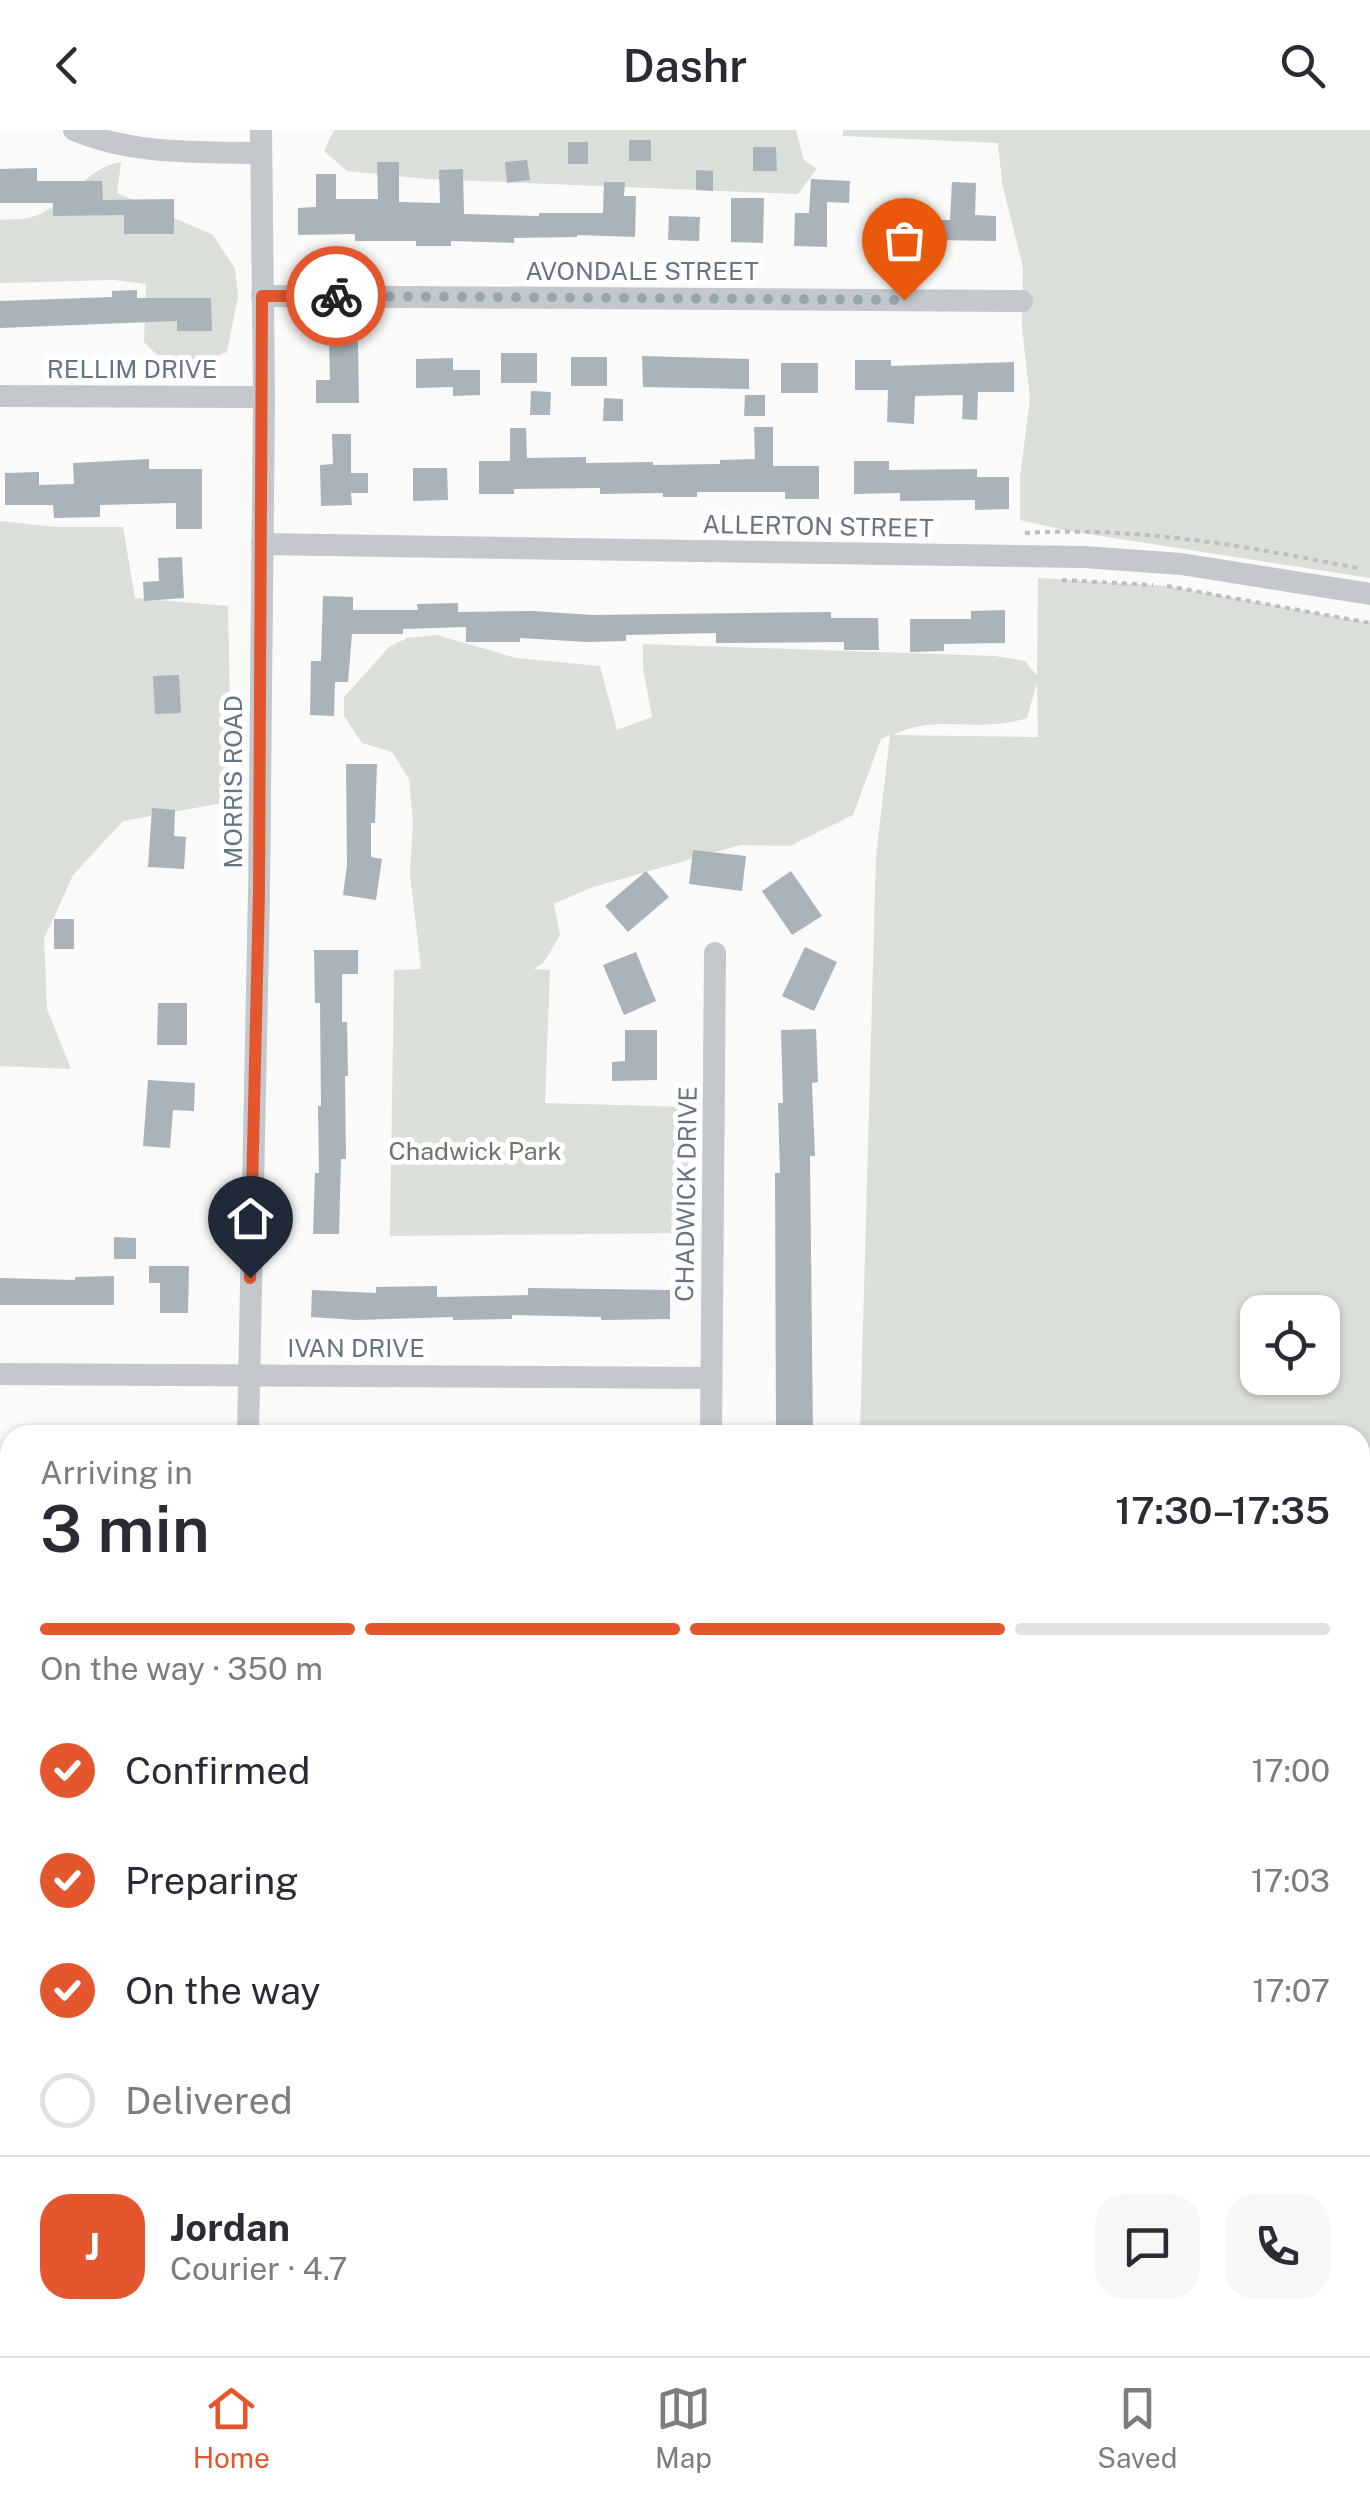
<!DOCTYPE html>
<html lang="en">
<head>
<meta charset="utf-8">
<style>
	:root { --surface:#fff; --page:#f7f7f7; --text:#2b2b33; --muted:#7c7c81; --line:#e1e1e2; --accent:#e4572e }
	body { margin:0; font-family:"Public Sans",sans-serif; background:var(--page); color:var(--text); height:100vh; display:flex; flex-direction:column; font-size:38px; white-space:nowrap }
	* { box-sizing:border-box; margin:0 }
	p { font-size:32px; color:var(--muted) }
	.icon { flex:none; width:55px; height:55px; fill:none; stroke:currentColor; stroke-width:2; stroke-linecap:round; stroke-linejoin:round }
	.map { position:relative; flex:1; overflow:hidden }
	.drawer { position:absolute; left:0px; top:1295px; width:1370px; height:932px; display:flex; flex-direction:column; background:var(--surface); border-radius:30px 30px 0 0; box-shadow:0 2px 8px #0004 }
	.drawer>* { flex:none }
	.buttons { position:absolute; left:1240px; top:1165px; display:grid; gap:20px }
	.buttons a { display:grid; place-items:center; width:100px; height:100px; border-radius:20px; background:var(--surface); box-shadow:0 2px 8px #0004; font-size:50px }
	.pin { position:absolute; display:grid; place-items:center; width:85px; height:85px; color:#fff; margin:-102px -42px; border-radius:50% 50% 50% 0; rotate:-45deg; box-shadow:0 0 10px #0007 }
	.pin .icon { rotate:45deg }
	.courier { position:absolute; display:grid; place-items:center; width:100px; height:100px; margin:-50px; border:8px solid #e4572e; border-radius:50%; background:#fff; color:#222; box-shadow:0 2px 12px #0007 }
	.head em { font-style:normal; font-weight:600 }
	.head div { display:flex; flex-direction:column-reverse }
	.head { display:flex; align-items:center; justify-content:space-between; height:170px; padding:0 40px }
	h1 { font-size:65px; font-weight:600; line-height:75px }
	.bar { display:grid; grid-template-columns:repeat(4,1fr); gap:15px 10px; align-content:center; height:120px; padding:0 40px }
	.bar i { height:12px; border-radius:8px; background:var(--line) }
	.bar .on { background:var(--accent) }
	.bar p { grid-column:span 4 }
	.line { display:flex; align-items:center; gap:25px; padding:0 40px; border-top:2px solid var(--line) }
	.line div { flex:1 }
	.round { display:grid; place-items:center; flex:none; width:105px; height:105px; border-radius:30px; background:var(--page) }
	ol { padding:0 40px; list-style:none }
	li { display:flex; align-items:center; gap:30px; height:110px }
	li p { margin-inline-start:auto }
	li .icon { padding:10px; border-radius:50%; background:var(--accent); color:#fff; stroke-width:4 }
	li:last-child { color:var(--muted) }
	li i { width:55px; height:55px; border:5px solid var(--line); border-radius:50% }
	header { display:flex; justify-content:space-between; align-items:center; height:130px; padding:0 40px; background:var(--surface); font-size:45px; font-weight:600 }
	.tab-bar { display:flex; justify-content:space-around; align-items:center; height:140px; border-top:2px solid var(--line); background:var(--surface); font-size:28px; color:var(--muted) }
	.tab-bar a { display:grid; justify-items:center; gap:5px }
	.tab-bar .on { color:var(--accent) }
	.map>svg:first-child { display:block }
	.green { fill:#dadfd7; fill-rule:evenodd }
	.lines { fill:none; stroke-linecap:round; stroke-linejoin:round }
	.stream { stroke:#bbc7cb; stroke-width:6 }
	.building { fill:#aab3b9 }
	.secondary-casing { stroke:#b3babf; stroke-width:38 }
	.primary-casing { stroke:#b5babe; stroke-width:42 }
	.path { stroke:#bbbfc2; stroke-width:4; stroke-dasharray:5 5; stroke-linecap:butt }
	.street { stroke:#c3c8cc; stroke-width:22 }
	.secondary { stroke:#fff; stroke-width:32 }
	.primary { stroke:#fff; stroke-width:38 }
	.done { stroke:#99a4ac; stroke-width:10; stroke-dasharray:0 18 }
	.route { stroke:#e4572e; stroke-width:12 }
	.labels { text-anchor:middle; stroke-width:10; stroke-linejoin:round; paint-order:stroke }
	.street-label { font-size:25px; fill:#657683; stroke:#fff }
	.park-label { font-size:25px; fill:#687a64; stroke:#fff }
</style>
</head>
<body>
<header><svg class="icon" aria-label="back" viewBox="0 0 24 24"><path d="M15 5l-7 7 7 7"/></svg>Dashr<svg class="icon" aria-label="search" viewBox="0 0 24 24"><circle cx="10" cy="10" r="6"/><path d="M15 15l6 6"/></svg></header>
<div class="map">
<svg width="1370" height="2226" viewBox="0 0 1370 2226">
	<rect width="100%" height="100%" fill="#fafaf8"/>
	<!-- green -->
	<g class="green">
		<polygon points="334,0 796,0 804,30 817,39 798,64 427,49 347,41 324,21"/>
		<polygon points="843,0 1370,0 1370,448 1069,401 1020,390 1020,347 1030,269 1022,197 1023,138 1002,53 998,13 843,6"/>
		<path d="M121,32L117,63L213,105L235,139L238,166L227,222L198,234L156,224L144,212L146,154L114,150L0,153V90C10,89 22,90 32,87C66,77 86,37 121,32Z"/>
		<polygon points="0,391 55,397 123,397 135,468 228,476 230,581 223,673 123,691 73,745 44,809 47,879 71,939 0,936"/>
		<path d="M1038,448L1167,456L1370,493V1354L1360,1360V1305H860L876,727L890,605L881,609L853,685L790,716L740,715L590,758L554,774L560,805L544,832L534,839L550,840L545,973L689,977L687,1103L390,1106L394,840L421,839L410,744L413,692L409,649L392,622L362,613L344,586V567L389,517L407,508L437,505L516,528L600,536L617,600L652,587L643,538V514L995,526L1025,531L1037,546ZM1037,552L1038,607L893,605C936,583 979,604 1027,588ZM1258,1182H1322V1248H1258Z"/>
		<polygon points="1370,1407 1370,1731 1360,1730 1360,1414"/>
		<rect x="0" y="1775" width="10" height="395"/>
		<rect x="1360" y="1944" width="10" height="199"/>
		<polygon points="0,2206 10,2206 10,2218 883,2218 895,2226 0,2226"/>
		<polygon points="1360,2212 1370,2212 1370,2226 940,2226 940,2222 950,2218 1360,2218"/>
	</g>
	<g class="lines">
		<!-- stream -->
		<g class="stream">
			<polyline points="1360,1699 1370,1700"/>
			<polyline points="1360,1937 1370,1937"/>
			<polyline points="0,2123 10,2122"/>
			<polyline points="1360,2125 1370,2125"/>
		</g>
	</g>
	<!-- building -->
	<g class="building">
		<rect x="629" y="10" width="22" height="21"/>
		<rect x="568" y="12" width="20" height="22"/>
		<polygon points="753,17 776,17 777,41 753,41"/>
		<polygon points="527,30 530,50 507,53 505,32"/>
		<polygon points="377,32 399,32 399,72 440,73 439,40 463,39 464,84 539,86 539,83 603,83 604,52 625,52 624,66 636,66 635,107 577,105 577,107 514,108 514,113 451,111 451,116 416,116 416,111 355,111 355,104 298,105 298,78 316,77 316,44 336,44 336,69 378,69"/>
		<polygon points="37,38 37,51 102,51 103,70 174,69 174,104 124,104 124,85 53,86 53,73 0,73 0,39"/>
		<polygon points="696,40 713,41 713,61 696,60"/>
		<polygon points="811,49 850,51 849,73 827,72 827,117 794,116 795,83 809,83"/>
		<polygon points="952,52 976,53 975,85 996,86 996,111 936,110 936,114 903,114 903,90 950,90"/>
		<polygon points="731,68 764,68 763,113 731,112"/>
		<polygon points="669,86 700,87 699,111 668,110"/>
		<polygon points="137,160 137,168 211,168 212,201 177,201 177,191 0,198 0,171 112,167 112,161"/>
		<polygon points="329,212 358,212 359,273 316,273 316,250 330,250"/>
		<rect x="501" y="223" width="36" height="30"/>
		<polygon points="642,226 749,229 749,259 643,257"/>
		<rect x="571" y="227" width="36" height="29"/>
		<polygon points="453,228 453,240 480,240 480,265 453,266 453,257 416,258 416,229"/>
		<polygon points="855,230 891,230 891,236 1014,232 1014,262 978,262 977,290 962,289 963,265 915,266 914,294 887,292 888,260 855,260"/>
		<rect x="781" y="233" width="37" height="30"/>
		<polygon points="531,261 551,262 550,285 530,285"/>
		<polygon points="745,265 765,265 765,286 744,286"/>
		<polygon points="604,268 623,269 623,291 603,291"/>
		<polygon points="754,297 773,297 773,336 819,336 819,369 785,369 785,362 697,362 697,367 663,367 663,363 600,364 600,358 514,359 514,364 479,364 479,331 510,331 510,298 526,298 527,328 586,327 586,333 653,332 653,335 720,334 720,330 755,329"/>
		<polygon points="332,304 351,304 351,343 368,343 368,363 351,363 352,375 321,376 320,335 333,334"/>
		<polygon points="149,329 149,339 202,339 202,399 176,399 176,373 100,375 100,387 54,388 53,375 5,375 5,343 39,342 39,355 74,354 73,333"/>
		<polygon points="854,331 889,331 889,340 977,339 977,347 1009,347 1009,379 975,380 975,370 900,371 900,363 854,364"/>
		<polygon points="413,338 447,338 448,370 413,371"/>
		<polygon points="182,427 184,468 144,471 143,452 159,451 158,428"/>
		<polygon points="323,466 353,467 353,480 418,480 417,474 458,473 458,482 533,481 592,485 831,482 831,488 878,488 879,520 844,520 844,512 716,513 716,503 626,505 626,511 587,512 520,508 520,512 466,512 466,497 403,499 403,504 352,504 348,552 335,552 334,586 310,585 311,531 321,531"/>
		<polygon points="1005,480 1005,513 944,514 944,521 910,522 910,489 971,489 971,481"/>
		<polygon points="179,545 181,583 155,584 153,546"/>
		<polygon points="346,634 377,634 375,693 371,693 371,727 382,729 376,770 343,765 347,735"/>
		<polygon points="152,678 175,680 174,706 186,707 184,739 148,737"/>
		<polygon points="693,720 746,726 742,761 689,754"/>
		<polygon points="646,741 669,767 628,802 605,776"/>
		<polygon points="791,741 822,786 792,805 762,761"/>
		<rect x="54" y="789" width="20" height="30"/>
		<polygon points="805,817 837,832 814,881 782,866"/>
		<polygon points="314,820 358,820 358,844 342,844 342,892 347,892 348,946 345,946 346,1029 341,1029 339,1104 313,1104 315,1043 319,1043 318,976 321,976 320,873 315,873"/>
		<polygon points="636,822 656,871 624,885 603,835"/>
		<polygon points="158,873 187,873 187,915 157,915"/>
		<polygon points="816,899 818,952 812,953 815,1026 810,1026 813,1305 776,1305 775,1043 780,1043 778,973 783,973 781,900"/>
		<polygon points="625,900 657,900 657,950 612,951 612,932 625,931"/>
		<polygon points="148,950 195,953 194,981 173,980 170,1018 143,1016"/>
		<polygon points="114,1107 136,1108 136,1129 114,1129"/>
		<polygon points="149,1136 189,1136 188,1183 160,1183 160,1153 149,1153"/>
		<polygon points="114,1146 114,1175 0,1175 0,1148 75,1150 75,1147"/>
		<polygon points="437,1156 437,1167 528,1165 528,1158 670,1160 670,1189 601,1190 601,1187 512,1185 512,1189 453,1190 453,1187 357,1190 311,1187 312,1160 376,1163 376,1157"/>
	</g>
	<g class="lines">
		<defs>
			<g id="secondary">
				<polyline points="1360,1375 1370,1370"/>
				<polyline points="919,2226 920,2218"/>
			</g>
			<g id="primary">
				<polyline points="0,2188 10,2188"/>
				<polyline points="1360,2188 1370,2188"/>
			</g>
		</defs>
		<!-- secondary casing -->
		<use href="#secondary" class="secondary-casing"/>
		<!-- primary casing -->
		<use href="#primary" class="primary-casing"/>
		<!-- path -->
		<g class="path">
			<path d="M1025,403C1139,396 1251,417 1362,439"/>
			<polyline points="1062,450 1153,455"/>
			<polyline points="1167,456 1370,493"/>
			<polyline points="1360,1811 1370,1812"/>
		</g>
		<!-- street -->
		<g class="street">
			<path d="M74,0C134,25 197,22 261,23"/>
			<polyline points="262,166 1022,171"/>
			<polyline points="0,266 264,267"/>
			<polyline points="262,414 1084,427 1181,434 1370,464"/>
			<polyline points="0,1244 711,1248"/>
			<polyline points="248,1305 259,761 264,267 261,0"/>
			<polyline points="711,1305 715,823"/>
			<polyline points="0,1658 10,1658"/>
		</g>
		<!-- secondary -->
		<use href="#secondary" class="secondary"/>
		<!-- primary -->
		<use href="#primary" class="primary"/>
	</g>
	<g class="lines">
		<!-- done -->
		<polyline class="done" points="336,166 904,170"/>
		<!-- route -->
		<polyline class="route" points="250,1148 259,762 262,166 336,166"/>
	</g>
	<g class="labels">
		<!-- street labels -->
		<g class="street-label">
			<text x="642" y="150">AVONDALE STREET</text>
			<text x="132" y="248">RELLIM DRIVE</text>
			<text transform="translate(818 396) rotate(1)" y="9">ALLERTON STREET</text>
			<text transform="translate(233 652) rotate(-90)" y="9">MORRIS ROAD</text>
			<text transform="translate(686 1064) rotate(-89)" y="9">CHADWICK DRIVE</text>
			<text x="356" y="1227">IVAN DRIVE</text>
		</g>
		<!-- park labels -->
		<g class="park-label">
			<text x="475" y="1030">Chadwick Park</text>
		</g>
	</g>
</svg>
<div class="buttons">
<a><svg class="icon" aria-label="locate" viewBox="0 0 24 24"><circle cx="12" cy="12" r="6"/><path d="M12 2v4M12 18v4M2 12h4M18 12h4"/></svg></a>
</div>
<div class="pin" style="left:904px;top:170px;background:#ea580c"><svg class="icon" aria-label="bag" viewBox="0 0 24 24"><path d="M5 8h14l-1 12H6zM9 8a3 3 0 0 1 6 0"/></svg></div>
<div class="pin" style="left:250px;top:1148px;background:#1f2937"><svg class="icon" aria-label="home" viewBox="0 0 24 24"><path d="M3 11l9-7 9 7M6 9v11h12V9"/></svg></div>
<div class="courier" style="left:336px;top:166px"><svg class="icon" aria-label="bike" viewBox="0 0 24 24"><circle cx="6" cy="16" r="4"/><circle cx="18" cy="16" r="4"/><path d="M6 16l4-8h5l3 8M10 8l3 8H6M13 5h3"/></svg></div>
<section class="drawer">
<div class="head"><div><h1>3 min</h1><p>Arriving in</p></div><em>17:30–17:35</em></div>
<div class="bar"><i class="on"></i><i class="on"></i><i class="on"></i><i></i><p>On the way · 350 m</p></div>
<ol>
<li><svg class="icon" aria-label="check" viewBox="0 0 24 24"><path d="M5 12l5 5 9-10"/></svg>Confirmed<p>17:00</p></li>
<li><svg class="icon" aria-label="check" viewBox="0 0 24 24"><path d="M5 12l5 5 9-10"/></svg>Preparing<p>17:03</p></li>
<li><svg class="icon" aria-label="check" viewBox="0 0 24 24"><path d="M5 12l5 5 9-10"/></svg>On the way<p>17:07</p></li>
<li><i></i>Delivered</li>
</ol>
<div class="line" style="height:180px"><b class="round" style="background:var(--accent);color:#fff">J</b><div><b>Jordan</b><p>Courier · 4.7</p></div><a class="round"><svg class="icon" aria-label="chat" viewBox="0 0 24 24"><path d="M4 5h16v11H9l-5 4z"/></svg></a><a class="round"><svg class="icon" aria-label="phone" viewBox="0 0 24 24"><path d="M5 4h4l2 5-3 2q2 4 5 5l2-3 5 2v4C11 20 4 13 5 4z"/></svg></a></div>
</section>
</div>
<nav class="tab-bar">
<a class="on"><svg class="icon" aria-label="home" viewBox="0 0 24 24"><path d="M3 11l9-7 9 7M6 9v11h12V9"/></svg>Home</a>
<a><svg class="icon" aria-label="map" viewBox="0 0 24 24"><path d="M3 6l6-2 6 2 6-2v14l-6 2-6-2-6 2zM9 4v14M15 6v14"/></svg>Map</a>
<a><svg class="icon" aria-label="saved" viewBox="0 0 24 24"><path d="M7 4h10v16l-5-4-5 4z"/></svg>Saved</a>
</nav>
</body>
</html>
